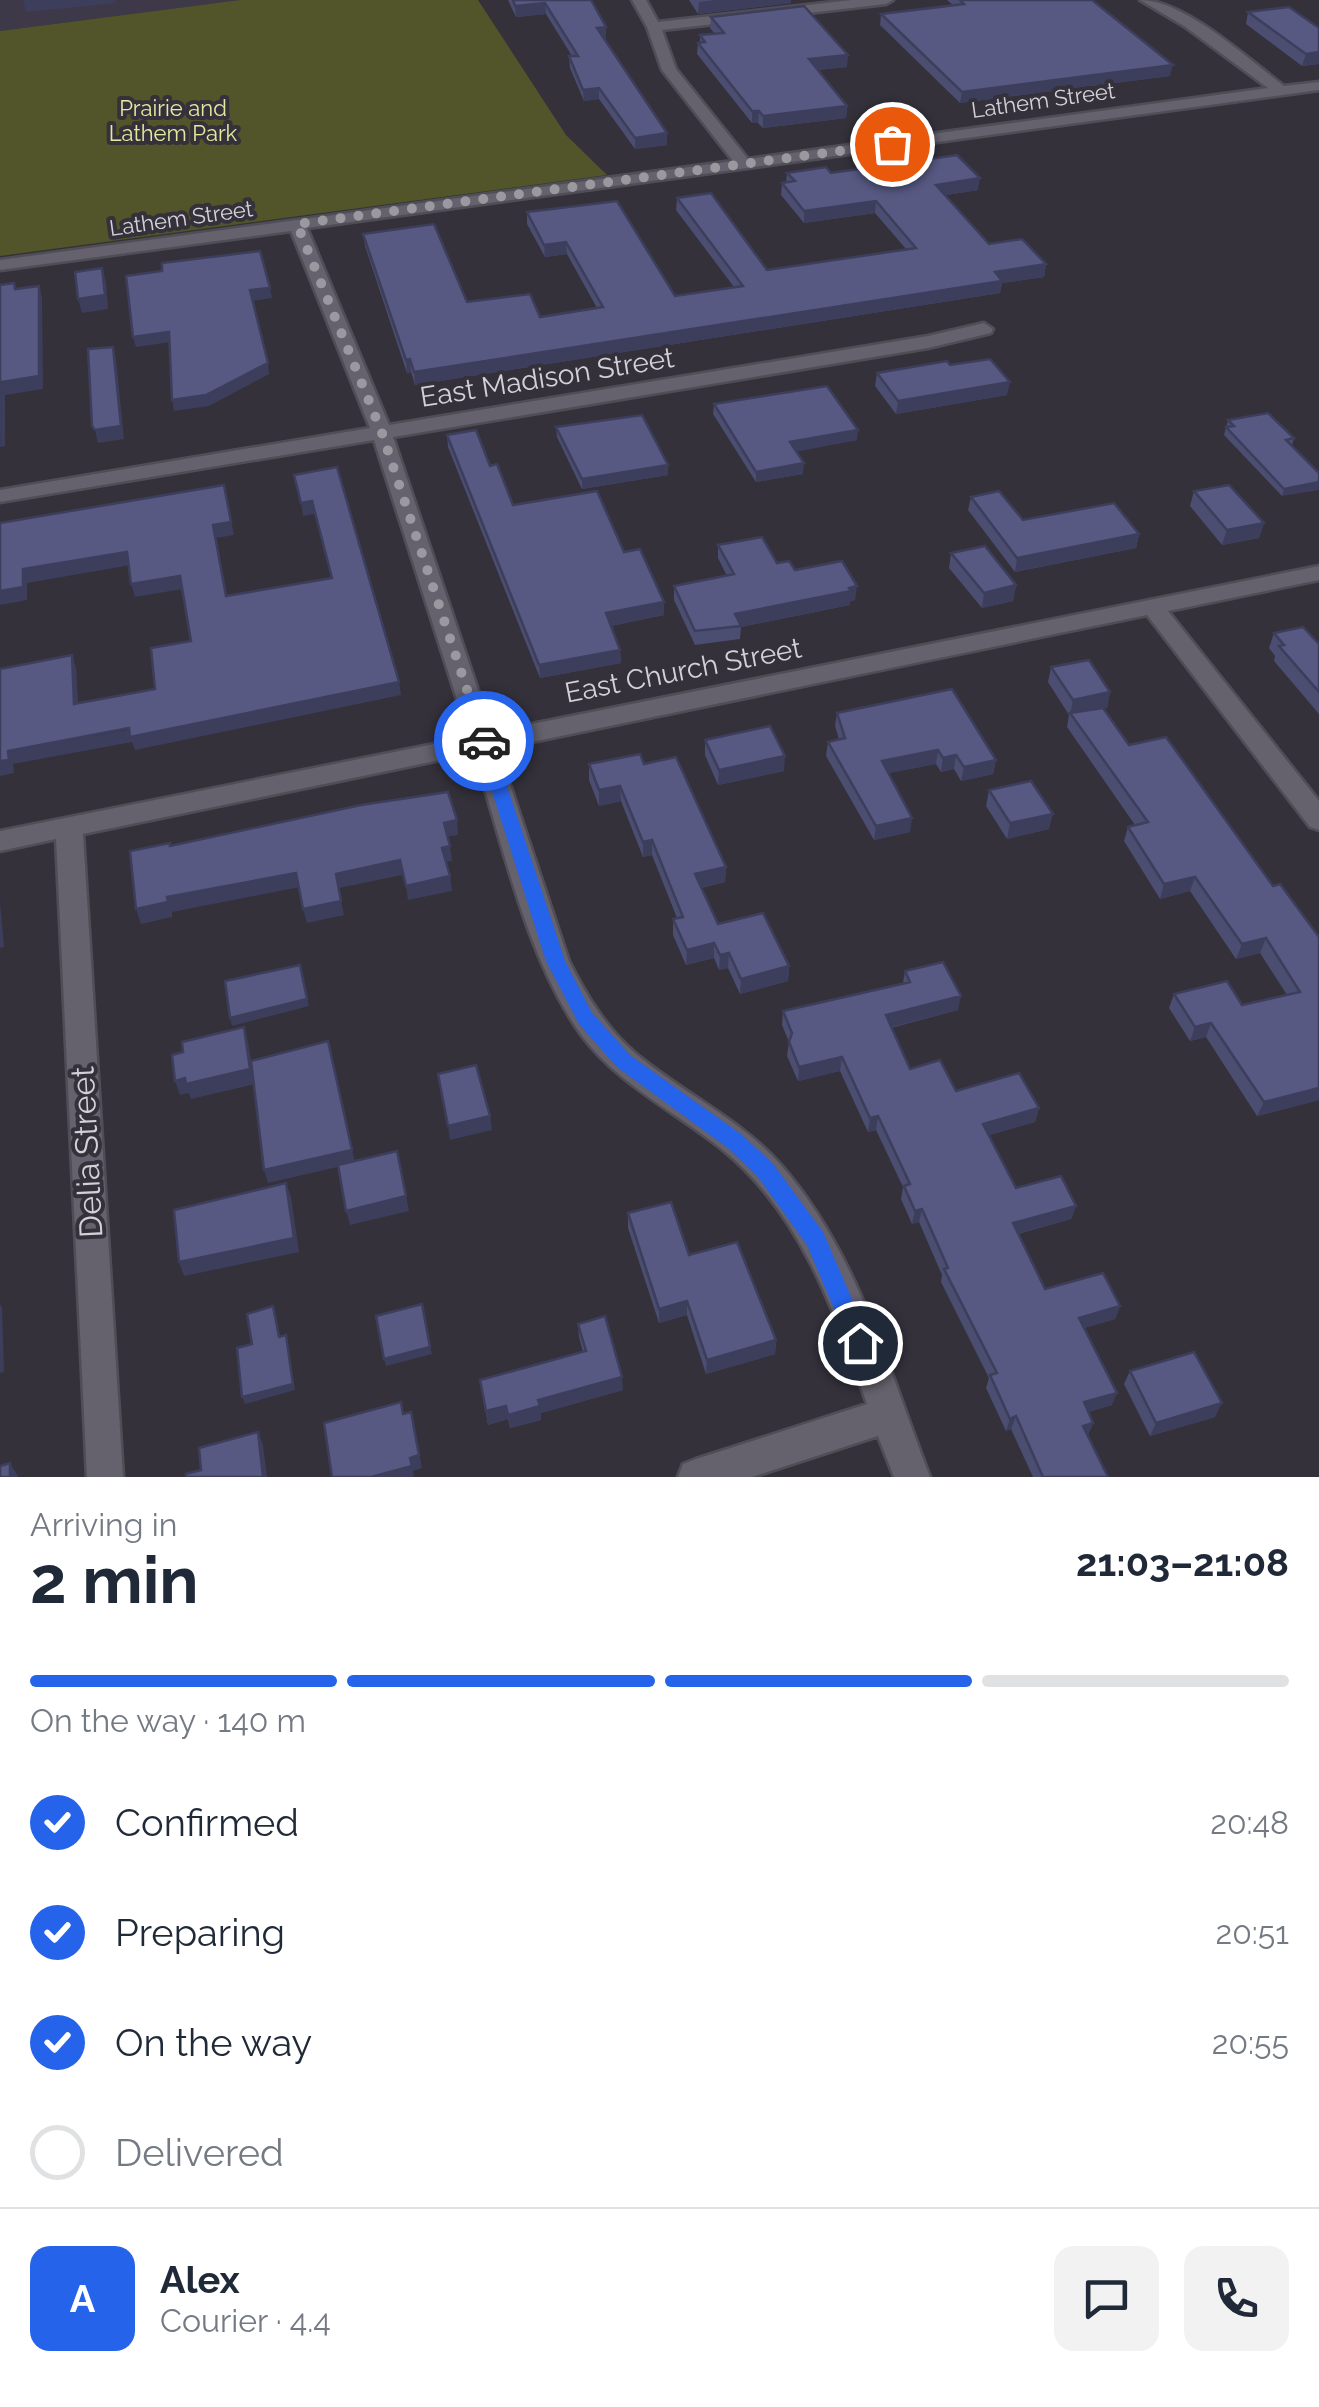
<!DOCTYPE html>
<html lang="en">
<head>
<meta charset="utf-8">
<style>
	:root { --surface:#fff; --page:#f2f2f3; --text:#1f2937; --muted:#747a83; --line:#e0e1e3; --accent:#2563eb }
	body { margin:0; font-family:Raleway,sans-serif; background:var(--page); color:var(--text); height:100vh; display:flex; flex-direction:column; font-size:38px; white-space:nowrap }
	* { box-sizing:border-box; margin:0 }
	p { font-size:32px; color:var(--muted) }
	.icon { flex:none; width:55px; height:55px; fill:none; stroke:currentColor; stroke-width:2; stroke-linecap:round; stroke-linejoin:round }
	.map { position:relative; height:1477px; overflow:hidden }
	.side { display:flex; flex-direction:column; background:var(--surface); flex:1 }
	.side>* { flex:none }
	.pin { position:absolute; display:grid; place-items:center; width:85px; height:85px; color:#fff; margin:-42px; border:5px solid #fff; border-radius:50%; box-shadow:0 2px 10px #0007 }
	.courier { position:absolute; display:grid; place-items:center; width:100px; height:100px; margin:-50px; border:8px solid #2563eb; border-radius:50%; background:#fff; color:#222; box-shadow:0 2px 12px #0007 }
	.overview em { font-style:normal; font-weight:700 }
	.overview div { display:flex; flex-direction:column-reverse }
	.overview { display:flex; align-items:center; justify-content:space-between; height:170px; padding:0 30px }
	h1 { font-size:65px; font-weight:700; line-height:75px }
	.bar { display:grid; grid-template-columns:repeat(4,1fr); gap:15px 10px; align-content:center; height:120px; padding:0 30px }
	.bar i { height:12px; border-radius:8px; background:var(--line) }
	.bar .on { background:var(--accent) }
	.bar p { grid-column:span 4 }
	.line { display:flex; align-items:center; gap:25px; padding:0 30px; border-top:2px solid var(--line) }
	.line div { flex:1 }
	.round { display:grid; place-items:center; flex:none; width:105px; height:105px; border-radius:20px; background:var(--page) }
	ol { padding:0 30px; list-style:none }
	li { display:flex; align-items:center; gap:30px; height:110px }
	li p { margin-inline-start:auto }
	li .icon { padding:10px; border-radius:50%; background:var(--accent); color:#fff; stroke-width:4 }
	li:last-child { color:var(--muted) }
	li i { width:55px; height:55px; border:5px solid var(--line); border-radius:50% }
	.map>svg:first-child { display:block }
	.built { fill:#3e3949 }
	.green { fill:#515529 }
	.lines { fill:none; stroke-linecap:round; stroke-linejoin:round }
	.minor-casing { stroke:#4f4d55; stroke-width:5 }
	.minor { fill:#65616d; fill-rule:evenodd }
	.wall { fill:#4b4d71 }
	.shaded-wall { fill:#3d3e5c }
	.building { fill:#575983; stroke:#3d3e5c; stroke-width:2.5 }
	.route { fill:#2563eb }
	.done { stroke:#9b99a0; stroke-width:10; stroke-dasharray:0 18 }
	.labels { text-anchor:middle; stroke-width:8; stroke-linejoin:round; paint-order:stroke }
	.far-street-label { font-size:22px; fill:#d3d1d7; stroke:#34313b }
	.far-park-label { font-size:22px; fill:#e1ea9f; stroke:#34313b }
	.street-label { font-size:28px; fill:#d3d1d7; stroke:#34313b }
	.near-street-label { font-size:32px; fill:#d3d1d7; stroke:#34313b }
</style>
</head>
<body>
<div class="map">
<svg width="1319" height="1477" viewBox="0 0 1319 1477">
	<rect width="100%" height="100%" fill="#34313b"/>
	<!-- built -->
	<polygon class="built" points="0,0 240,0 0,31"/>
	<!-- green -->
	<polygon class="green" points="240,0 478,0 566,135 607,175 0,256 0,31"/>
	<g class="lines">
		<defs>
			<path id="minor" d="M632,0H646L658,22L851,0H893L886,4L662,30L676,69L748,159L1268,88L1184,26L1140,0C1185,0 1248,59 1284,86L1319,82V90L307,228L389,425L928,336L984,323L993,329L991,333L928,348L393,437L492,732L1319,566V580L1168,611L1319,801V830L1310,827L1147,615L498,749L569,961C586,995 606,1028 635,1053C681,1092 739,1118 780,1164C857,1251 889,1371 930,1477H894L878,1436L752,1477H678L683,1464L696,1459L867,1404C835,1313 801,1213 723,1150C676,1112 619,1085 582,1036C526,958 503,844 474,753L83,834L123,1477H87L56,839L0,851V831L469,737L374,440L0,502V490L370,428L291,231L0,270V260L733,161L662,70L647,27Z"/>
		</defs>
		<!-- minor casing -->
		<use href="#minor" class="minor-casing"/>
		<!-- minor -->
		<use href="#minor" class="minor"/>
	</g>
	<!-- wall -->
	<g class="wall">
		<polygon points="508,0 591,0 606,27 606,38 604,39 667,145 635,149 599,99 584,101 570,68 569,56 572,56 546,14 516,17"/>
		<polygon points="689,0 791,0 791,3 698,14"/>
		<polygon points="947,0 1092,0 1170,76 960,103 880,25 881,14 953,5"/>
		<polygon points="1248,12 1319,28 1319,64 1302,66 1246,24"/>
		<polygon points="711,17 847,67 818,70 847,106 846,118 763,128 758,123 752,123 697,54 698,43 700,43 700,35 715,34 710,28"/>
		<polygon points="787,173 831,173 978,190 946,195 989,244 1046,264 1044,277 1002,283 1000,293 415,385 411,372 407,373 365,246 363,234 467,302 540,317 597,308 567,254 545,257 527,224 527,212 675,296 734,287 676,210 677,198 767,270 906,249 875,213 804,223 781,195 782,183 786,182"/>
		<polygon points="950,365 1007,395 896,414 875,386 877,373"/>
		<polygon points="714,404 857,440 796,451 803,474 756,482 713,414"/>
		<polygon points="1228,420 1294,438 1292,445 1319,473 1282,496 1224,435"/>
		<polygon points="556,427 668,475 582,489 557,437"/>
		<polygon points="447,435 490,466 513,505 624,552 664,615 611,626 620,650 621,663 540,678 448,447"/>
		<polygon points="1194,491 1264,523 1259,538 1222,545 1190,506"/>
		<polygon points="971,497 1023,520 1139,534 1136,548 1015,572 968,510"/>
		<polygon points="718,545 777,563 855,600 850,601 850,605 741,627 740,639 695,645 674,600 674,586 727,576 718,558"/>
		<polygon points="951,553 1016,585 1013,601 982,608 949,568"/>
		<polygon points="1274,633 1319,644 1319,714 1274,661 1275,656 1269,648"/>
		<polygon points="1051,667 1110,692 1107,708 1103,708 1129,745 1273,886 1319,937 1319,1100 1257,1116 1206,1037 1190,1041 1169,1008 1174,994 1242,1005 1287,995 1260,953 1236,959 1190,891 1160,899 1124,841 1128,827 1135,825 1067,727 1069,715 1048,682"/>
		<polygon points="837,713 996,760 993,774 961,781 954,769 941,772 936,764 888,773 910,832 874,840 826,756 828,742 839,739 835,726"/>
		<polygon points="705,740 784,771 718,785 705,755"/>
		<polygon points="589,764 644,764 726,867 725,882 701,888 718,924 789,966 788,981 740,994 728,968 719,970 714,958 686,965 673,935 673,919 677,918 652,855 643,857 621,801 599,806 589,780"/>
		<polygon points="989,790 1049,829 1007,839 986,806"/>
		<polygon points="905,971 958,1010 891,1028 910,1069 956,1091 1039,1108 1035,1122 989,1135 1016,1188 1076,1206 1071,1219 1018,1234 1045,1289 1120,1306 1115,1319 1084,1328 1112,1405 1088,1412 1093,1423 1088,1435 1108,1477 1033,1477 1011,1429 1006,1431 986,1388 989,1378 941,1282 942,1275 919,1222 912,1224 901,1199 903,1187 876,1130 868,1132 840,1071 798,1081 787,1056 789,1042 782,1025 783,1011 903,983"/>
		<polygon points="628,1213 776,1340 775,1354 706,1374 687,1315 659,1323 628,1228"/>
		<polygon points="578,1324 623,1390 541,1413 541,1420 510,1428 508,1419 488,1425 480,1380 583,1352 579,1337"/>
		<polygon points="1130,1371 1215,1417 1150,1436 1124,1384"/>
	</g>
	<!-- shaded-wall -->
	<g class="shaded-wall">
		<polygon points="23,0 115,0 116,3 26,12"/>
		<polygon points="716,0 791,0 791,3 698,14 699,2"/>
		<polygon points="545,3 546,14 516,17 515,6"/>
		<polygon points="606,27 606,38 597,39 597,28"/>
		<polygon points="1319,52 1319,64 1302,66 1306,54"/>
		<polygon points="848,55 847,67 808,71 809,59"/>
		<polygon points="1173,65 1170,76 960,103 962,92"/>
		<polygon points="599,88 599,99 584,101 583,90"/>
		<polygon points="847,106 846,118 763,128 763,116"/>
		<polygon points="752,111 759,111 758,123 752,123"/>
		<polygon points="667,133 667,145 635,149 635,138"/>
		<polygon points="980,178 978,190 935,197 936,185"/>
		<polygon points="876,201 875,213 804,223 804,211"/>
		<polygon points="566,242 567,254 545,257 544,245"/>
		<polygon points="1046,264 1044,277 1002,283 1000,293 415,385 414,372"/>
		<polygon points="102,268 106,282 108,309 82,313 78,299"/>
		<polygon points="39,286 42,298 43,389 5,395 5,446 0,447 1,382"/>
		<polygon points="270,288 272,298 252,301 250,290"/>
		<polygon points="169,332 171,342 136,347 133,337"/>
		<polygon points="113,347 116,359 124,439 98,443 95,430"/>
		<polygon points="410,359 411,372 407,373 406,360"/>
		<polygon points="268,363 269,374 209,406 174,411 172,400"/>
		<polygon points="1010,382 1007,395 896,414 898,401"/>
		<polygon points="858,430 857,440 790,453 790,442"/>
		<polygon points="804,463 803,474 756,482 756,472"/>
		<polygon points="668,465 668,475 582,489 582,479"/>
		<polygon points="1319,482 1319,490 1282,496 1284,489"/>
		<polygon points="224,485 234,535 216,538 213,525"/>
		<polygon points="312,501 314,514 303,516 301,503"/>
		<polygon points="1264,523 1259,538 1222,545 1227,530"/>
		<polygon points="1139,534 1136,548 1015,572 1017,558"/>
		<polygon points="127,552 131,565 27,583 27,600 0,605 0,591 23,569"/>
		<polygon points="180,576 183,589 135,597 131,584"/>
		<polygon points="1016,585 1013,601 982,608 984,593"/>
		<polygon points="857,586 855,600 850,601 850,605 741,627 735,614"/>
		<polygon points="664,602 664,615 606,627 606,613"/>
		<polygon points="620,650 621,663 540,678 539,665"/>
		<polygon points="72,655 76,668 79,718 74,704"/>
		<polygon points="399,682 401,695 135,750 132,742 13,764 14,773 0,776 0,761 8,751"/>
		<polygon points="1110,692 1107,708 1070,715 1073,700"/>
		<polygon points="938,750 936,764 880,775 882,761"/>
		<polygon points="956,755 954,769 941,772 943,758"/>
		<polygon points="785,756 784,771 718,785 719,770"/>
		<polygon points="996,760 993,774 961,781 964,767"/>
		<polygon points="620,786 621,801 599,806 599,790"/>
		<polygon points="1053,814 1049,829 1007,839 1010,823"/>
		<polygon points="912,818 910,832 874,840 876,826"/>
		<polygon points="457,820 458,835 445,837 444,823"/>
		<polygon points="652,840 652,855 643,857 643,842"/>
		<polygon points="450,846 452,861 444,862 442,848"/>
		<polygon points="400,860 402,875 339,888 336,874"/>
		<polygon points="726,867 725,882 694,890 695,874"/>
		<polygon points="296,873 300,887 172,912 172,917 141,924 136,909 167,897"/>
		<polygon points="450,876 452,891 408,900 406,886"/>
		<polygon points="1195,877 1190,891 1160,899 1164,884"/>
		<polygon points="341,901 344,915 307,923 303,909"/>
		<polygon points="0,902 4,947 0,948"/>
		<polygon points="1266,938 1260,953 1236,959 1242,944"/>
		<polygon points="714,943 714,958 686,965 687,950"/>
		<polygon points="729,953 728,968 719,970 720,955"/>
		<polygon points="789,966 788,981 740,994 741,979"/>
		<polygon points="961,996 958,1010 884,1029 886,1015"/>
		<polygon points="307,999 309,1006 232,1026 230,1018"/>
		<polygon points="1211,1023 1206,1037 1190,1041 1195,1027"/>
		<polygon points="244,1027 248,1042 255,1084 191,1099 189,1093 180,1095 175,1081 185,1078"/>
		<polygon points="328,1041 355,1163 268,1183 264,1170"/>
		<polygon points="842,1057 840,1071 798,1081 799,1067"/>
		<polygon points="1319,1088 1319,1100 1257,1116 1264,1102"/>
		<polygon points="1039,1108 1035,1122 980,1138 983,1124"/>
		<polygon points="490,1116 492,1130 450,1140 448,1126"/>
		<polygon points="878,1116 876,1130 868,1132 870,1118"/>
		<polygon points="286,1183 291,1197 299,1252 184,1276 179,1262"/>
		<polygon points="406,1196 409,1211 350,1225 346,1211"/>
		<polygon points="1076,1206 1071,1219 1009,1236 1013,1223"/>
		<polygon points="922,1209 919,1222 912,1224 915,1211"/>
		<polygon points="687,1301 687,1315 659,1323 659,1309"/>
		<polygon points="0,1304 2,1308 4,1372 0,1373"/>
		<polygon points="1120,1306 1115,1319 1074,1331 1079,1318"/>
		<polygon points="286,1335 295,1390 245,1404 242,1397"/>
		<polygon points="776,1340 775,1354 706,1374 707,1360"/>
		<polygon points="430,1347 432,1354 386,1366 384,1359"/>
		<polygon points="622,1377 623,1390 541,1413 541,1420 510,1428 508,1415 538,1400"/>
		<polygon points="1117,1393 1112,1405 1079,1415 1084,1402"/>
		<polygon points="1222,1403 1215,1417 1150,1436 1156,1423"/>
		<polygon points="506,1406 508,1419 488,1425 486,1411"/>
		<polygon points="411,1412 422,1468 413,1471 414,1477 371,1477"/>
		<polygon points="1016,1416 1011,1429 1006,1431 1010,1419"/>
		<polygon points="1093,1423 1088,1435 1083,1426"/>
		<polygon points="258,1432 263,1445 267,1477 263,1477"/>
		<polygon points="10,1463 18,1476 18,1477 10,1477"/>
	</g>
	<!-- building -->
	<g class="building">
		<polygon points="513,0 591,0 606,27 597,28 667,133 635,138 599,88 583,90 569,56 578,56 545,3 515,6"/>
		<polygon points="960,0 1092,0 1173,65 962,92 881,14 964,4"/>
		<polygon points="804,6 848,55 809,59 847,106 763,116 759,111 752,111 698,43 705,42 700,35 724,33 711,17"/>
		<polygon points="1289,7 1319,28 1319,52 1306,54 1248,12"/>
		<polygon points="957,155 980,178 936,185 989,244 1022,239 1046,264 995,272 1002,281 414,372 410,359 406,360 363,234 434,224 467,302 530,294 540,317 603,307 566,242 544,245 527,212 617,201 675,296 743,286 677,198 711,193 767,270 916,248 876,201 804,211 782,183 795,181 787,173 826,167 831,173"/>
		<polygon points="260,251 270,288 250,290 268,363 206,395 172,400 169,332 133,337 126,276 162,271 162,263"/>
		<polygon points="102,268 105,295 78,299 75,272"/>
		<polygon points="14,283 15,289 39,286 39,376 1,382 0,434 0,285"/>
		<polygon points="113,347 121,426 95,430 92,426 88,349"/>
		<polygon points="990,359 1010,382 898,401 877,373 947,361 950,365"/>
		<polygon points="827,386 858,430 790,442 804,463 756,472 714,404"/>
		<polygon points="1268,413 1294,438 1286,440 1319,473 1319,482 1284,489 1226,427 1234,426 1228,420"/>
		<polygon points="642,415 668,465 582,479 556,427"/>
		<polygon points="476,430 490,466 497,464 513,505 597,491 624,552 640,549 664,602 606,613 620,650 539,665 447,435"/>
		<polygon points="337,467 399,682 130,737 129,728 8,751 9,760 0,761 0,669 72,655 74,704 155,689 151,648 191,641 180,576 131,584 127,552 23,569 23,587 0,591 0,523 224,485 231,522 213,525 226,596 332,578 312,501 301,503 294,475"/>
		<polygon points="1229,485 1264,523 1227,530 1194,491"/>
		<polygon points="999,491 1023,520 1114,503 1139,534 1017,558 971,497"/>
		<polygon points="762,537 777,563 789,561 795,570 842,561 857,586 849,588 851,591 735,614 741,626 695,631 674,586 734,574 718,545"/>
		<polygon points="985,546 1016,585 984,593 951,553"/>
		<polygon points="1303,627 1319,644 1319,692 1279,646 1284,645 1274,633"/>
		<polygon points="1089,660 1110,692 1073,700 1051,667"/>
		<polygon points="952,689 996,760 964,767 956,755 943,758 938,750 882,761 912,818 876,826 828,742 845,738 837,713"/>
		<polygon points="1103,708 1129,745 1166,737 1273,886 1280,884 1319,937 1319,1088 1264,1102 1211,1023 1195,1027 1174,994 1227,981 1242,1005 1300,992 1266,938 1242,944 1195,877 1164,884 1128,827 1148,822 1070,713"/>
		<polygon points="770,726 785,756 719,770 705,740"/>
		<polygon points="640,754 644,764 676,757 726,867 695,874 718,924 763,913 789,966 741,979 729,953 720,955 714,943 687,950 673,919 683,917 652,840 643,842 620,786 599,790 589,764"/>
		<polygon points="1031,781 1053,814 1010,823 989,790"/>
		<polygon points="448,792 457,820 444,823 450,846 442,848 450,876 406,886 400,860 336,874 341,901 303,909 296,873 167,897 168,902 136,909 130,851 170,843 170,846 361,805"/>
		<polygon points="943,962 961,996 886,1015 910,1069 940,1060 956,1091 1019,1073 1039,1108 983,1124 1016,1188 1061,1176 1076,1206 1013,1223 1045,1289 1103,1273 1120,1306 1079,1318 1117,1393 1084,1402 1093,1423 1083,1426 1108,1477 1043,1477 1016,1416 1010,1419 990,1375 997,1373 944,1269 948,1268 922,1209 915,1211 904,1186 910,1184 878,1116 870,1118 842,1057 799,1067 789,1042 792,1033 783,1011 910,982 905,971"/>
		<polygon points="300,965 307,999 230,1018 225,981"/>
		<polygon points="244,1027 250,1069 186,1084 185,1078 175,1081 172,1055 183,1052 182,1042"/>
		<polygon points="328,1041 352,1150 264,1170 251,1061"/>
		<polygon points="476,1065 490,1116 448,1126 438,1074"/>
		<polygon points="397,1151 406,1196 346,1211 338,1165"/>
		<polygon points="286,1183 294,1238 179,1262 174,1210"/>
		<polygon points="671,1202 689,1255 737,1242 776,1340 707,1360 687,1301 659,1309 628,1213"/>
		<polygon points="422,1304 430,1347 384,1359 376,1316"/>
		<polygon points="273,1306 279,1337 286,1335 293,1384 242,1397 237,1348 252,1344 247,1314"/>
		<polygon points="605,1316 622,1377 538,1400 540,1406 508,1415 506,1406 486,1411 480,1380 586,1351 578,1324"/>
		<polygon points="1194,1352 1222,1403 1156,1423 1130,1371"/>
		<polygon points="401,1402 403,1414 411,1412 419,1455 410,1458 412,1466 371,1477 332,1477 324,1423"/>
		<polygon points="258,1432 263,1477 186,1477 186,1474 201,1470 199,1448"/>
		<polygon points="10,1463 10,1477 0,1477 0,1466"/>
	</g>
	<!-- route -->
	<polygon class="route" points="484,735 492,741 565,961 592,1013 631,1056 742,1135 773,1164 823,1232 871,1343 868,1351 860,1354 852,1351 807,1245 758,1177 728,1148 617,1067 579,1024 546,961 476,741"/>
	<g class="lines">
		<!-- done -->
		<polyline class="done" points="484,741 382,433 297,224 892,144"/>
	</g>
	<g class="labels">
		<!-- far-street labels -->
		<g class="far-street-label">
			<text transform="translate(1043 100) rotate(-8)" y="8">Lathem Street</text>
			<text transform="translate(181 218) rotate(-8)" y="8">Lathem Street</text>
		</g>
		<!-- far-park labels -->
		<g class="far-park-label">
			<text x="173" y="116">Prairie and<tspan x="173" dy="25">Lathem Park</tspan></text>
		</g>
		<!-- street labels -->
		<g class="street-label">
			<text transform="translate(547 377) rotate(-9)" y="10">East Madison Street</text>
			<text transform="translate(683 670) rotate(-11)" y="10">East Church Street</text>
		</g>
		<!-- near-street labels -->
		<g class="near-street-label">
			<text transform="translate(87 1152) rotate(-93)" y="11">Delia Street</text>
		</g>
	</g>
</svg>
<div class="pin" style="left:892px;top:144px;background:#ea580c"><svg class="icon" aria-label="bag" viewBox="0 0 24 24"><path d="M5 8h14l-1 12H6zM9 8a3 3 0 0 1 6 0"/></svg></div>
<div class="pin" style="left:860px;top:1343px;background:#1f2937"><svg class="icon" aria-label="home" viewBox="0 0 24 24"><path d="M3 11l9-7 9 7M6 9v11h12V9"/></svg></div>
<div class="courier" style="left:484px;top:741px"><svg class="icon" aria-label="car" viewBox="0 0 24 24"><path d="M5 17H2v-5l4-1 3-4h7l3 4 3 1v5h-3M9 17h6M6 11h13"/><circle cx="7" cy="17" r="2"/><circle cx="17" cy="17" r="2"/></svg></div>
</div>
<section class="side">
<div class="overview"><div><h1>2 min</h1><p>Arriving in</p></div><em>21:03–21:08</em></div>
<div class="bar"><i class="on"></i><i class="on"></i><i class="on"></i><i></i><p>On the way · 140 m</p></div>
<ol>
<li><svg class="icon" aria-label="check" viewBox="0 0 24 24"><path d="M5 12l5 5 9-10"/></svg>Confirmed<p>20:48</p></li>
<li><svg class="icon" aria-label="check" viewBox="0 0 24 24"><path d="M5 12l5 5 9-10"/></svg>Preparing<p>20:51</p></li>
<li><svg class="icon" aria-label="check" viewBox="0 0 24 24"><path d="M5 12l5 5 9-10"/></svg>On the way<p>20:55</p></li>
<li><i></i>Delivered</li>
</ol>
<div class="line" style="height:180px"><b class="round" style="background:var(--accent);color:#fff">A</b><div><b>Alex</b><p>Courier · 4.4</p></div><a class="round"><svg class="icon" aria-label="chat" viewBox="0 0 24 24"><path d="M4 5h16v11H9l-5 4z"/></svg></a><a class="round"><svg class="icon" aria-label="phone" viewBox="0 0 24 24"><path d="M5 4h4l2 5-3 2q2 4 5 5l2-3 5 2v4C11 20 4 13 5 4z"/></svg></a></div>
</section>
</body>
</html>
